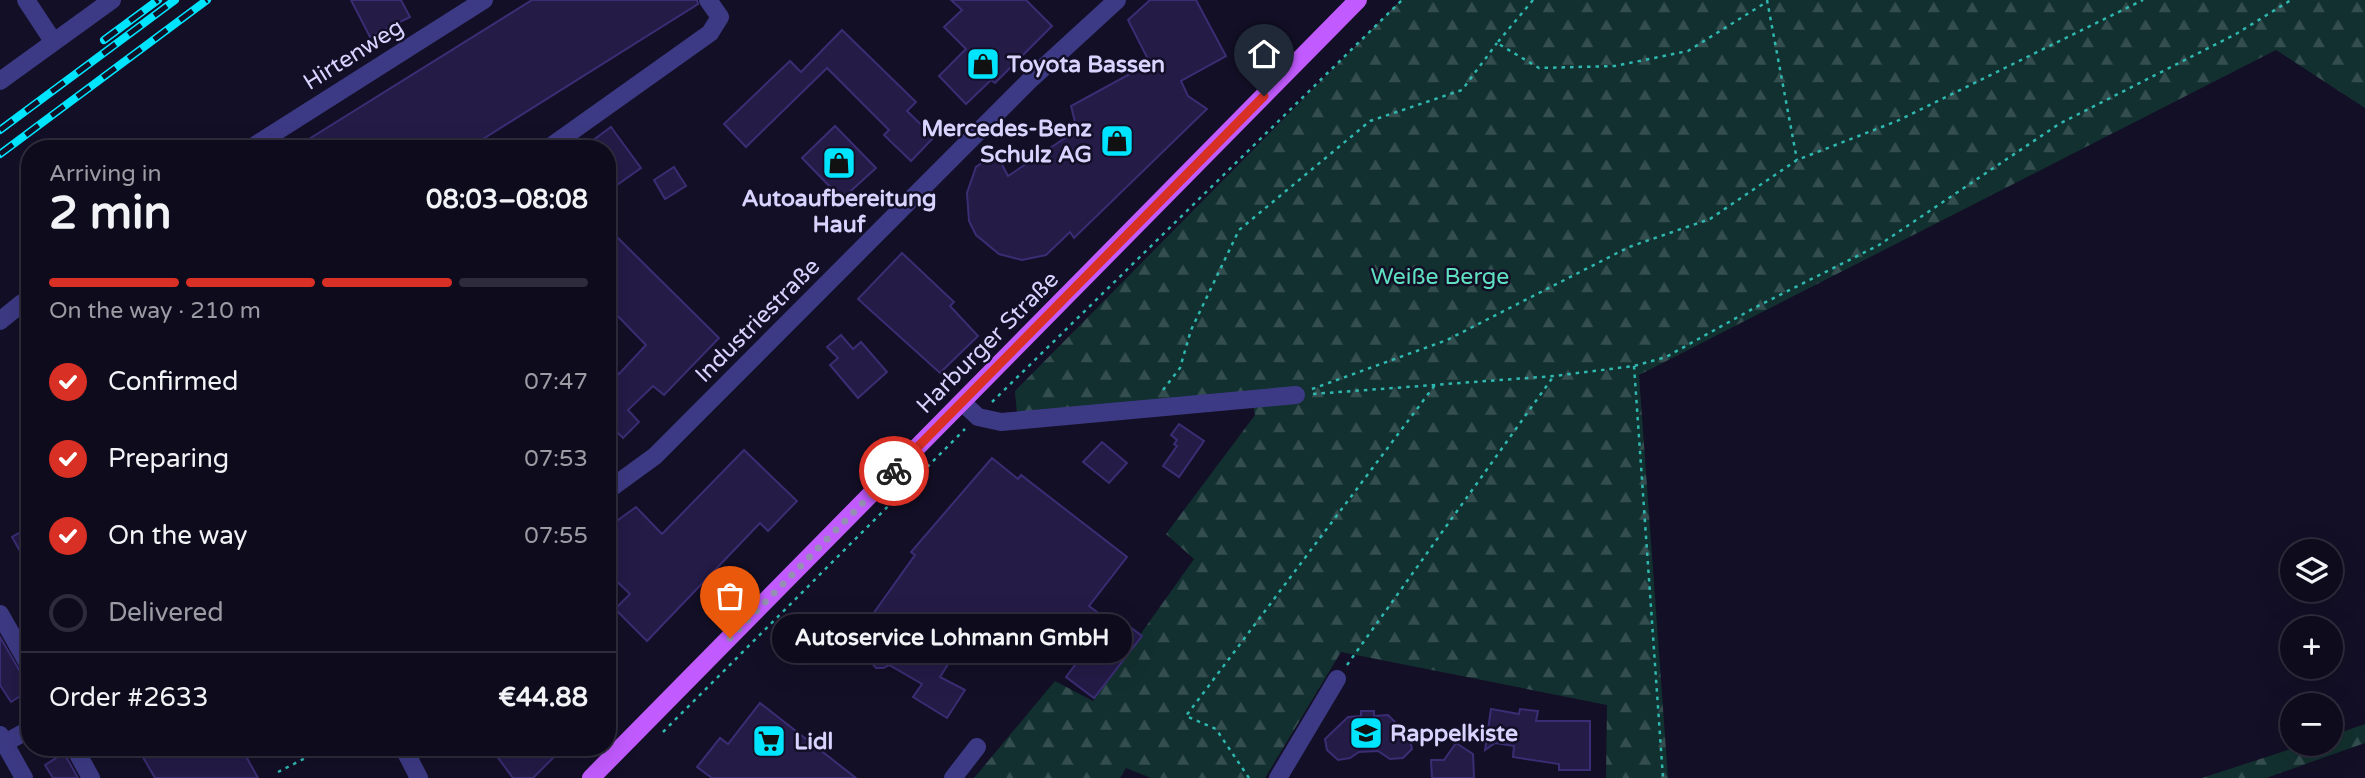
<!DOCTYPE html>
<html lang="en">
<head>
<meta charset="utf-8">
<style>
	:root { --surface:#0e0b1c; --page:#171425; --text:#f1f3f6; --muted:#9b9ba3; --line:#2e2b3b; --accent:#d93025 }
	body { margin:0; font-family:"Varela Round",sans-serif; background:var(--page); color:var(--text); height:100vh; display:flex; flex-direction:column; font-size:26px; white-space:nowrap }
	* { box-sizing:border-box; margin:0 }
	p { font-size:23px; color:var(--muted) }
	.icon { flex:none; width:38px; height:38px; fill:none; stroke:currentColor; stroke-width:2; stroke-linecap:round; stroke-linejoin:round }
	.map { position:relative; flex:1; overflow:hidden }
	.side { position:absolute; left:21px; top:140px; width:595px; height:616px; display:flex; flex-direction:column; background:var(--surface); border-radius:28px; box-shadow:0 7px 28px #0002,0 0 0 2px var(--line) }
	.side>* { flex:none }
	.controls { position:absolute; left:2280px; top:539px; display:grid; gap:14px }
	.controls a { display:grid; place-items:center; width:63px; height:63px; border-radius:50%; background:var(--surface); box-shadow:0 7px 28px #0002,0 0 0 2px var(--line); font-size:35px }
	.pin { position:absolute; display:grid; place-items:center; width:60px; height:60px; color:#fff; margin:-72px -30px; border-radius:50% 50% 50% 0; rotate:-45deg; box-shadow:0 0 7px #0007 }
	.pin .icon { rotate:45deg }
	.courier { position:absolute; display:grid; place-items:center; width:70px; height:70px; margin:-35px; border:5px solid #d93025; border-radius:50%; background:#fff; color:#222; box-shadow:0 2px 9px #0007 }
	.bubble { position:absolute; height:49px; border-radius:24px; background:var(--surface); box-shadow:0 7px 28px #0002,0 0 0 2px var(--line); font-size:23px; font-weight:700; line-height:49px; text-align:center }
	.head em { font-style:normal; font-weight:700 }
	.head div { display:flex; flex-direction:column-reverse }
	.head { display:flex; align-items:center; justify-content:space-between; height:119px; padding:0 28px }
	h1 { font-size:46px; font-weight:700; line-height:52px }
	.bar { display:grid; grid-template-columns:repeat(4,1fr); gap:10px 7px; align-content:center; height:84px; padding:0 28px }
	.bar i { height:9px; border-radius:5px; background:var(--line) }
	.bar .selected { background:var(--accent) }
	.bar p { grid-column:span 4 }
	.line { display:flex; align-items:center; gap:18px; padding:0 28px; border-top:2px solid var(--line) }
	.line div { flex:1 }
	ol { padding:0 28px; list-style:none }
	li { display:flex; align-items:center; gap:21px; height:77px }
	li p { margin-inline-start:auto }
	li .icon { padding:7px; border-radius:50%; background:var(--accent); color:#fff; stroke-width:4 }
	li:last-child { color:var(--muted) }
	li i { width:38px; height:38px; border:4px solid var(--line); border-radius:50% }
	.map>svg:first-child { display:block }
	.forest { fill:url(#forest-firs) }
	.building { fill:#241b47; stroke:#3b2d73; stroke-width:2 }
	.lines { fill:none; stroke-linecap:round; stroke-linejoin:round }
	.path { stroke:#2fb8b0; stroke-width:2.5; stroke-dasharray:3.5 5; stroke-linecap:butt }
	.minor { stroke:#3d3a85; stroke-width:18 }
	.major { stroke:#c25bff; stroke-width:18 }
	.rail-casing { stroke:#00e5ff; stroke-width:8 }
	.rail { stroke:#130f26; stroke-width:5; stroke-dasharray:16; stroke-linecap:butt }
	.done { stroke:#948fb3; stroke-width:7; stroke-dasharray:0 12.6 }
	.route { stroke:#d93025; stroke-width:9 }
	.labels { text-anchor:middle; stroke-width:5; stroke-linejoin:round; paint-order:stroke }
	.street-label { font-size:23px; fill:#d9d4ff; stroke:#130f26 }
	.poi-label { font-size:23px; font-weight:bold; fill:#d9d4ff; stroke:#130f26; text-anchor:start }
	.park-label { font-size:23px; fill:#5fe0c0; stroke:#130f26 }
</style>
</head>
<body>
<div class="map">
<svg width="2365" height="778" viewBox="0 0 2365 778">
	<defs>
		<pattern id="forest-firs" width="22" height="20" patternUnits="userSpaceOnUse" patternTransform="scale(1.75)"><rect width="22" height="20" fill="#12302f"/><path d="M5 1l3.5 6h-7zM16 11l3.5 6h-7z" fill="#344d4e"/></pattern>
	</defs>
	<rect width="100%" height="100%" fill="#130f26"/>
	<!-- forest -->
	<g class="forest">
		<polygon points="1401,0 2365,0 2365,108 2276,50 1639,375 1668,778 1606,778 1607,705 1341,652 1265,778 1151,778 1126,768 1120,778 974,778 1055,681 1093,701 1194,559 1166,534 1255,415 1251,394 1017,415 1015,391"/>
		<polygon points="2365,724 2365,743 2266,778 2202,778 2306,744 2331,744 2331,736"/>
	</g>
	<!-- building -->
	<g class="building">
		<polygon points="351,0 401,0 410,17 370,37"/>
		<polygon points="532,0 697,0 698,4 467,149 293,149"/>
		<polygon points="951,0 1026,0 1052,26 995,83 991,80 966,104 939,76 966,49 944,27 962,10"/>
		<polygon points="1150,0 1196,0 1226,56 1181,81 1188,96 1207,109 1074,238 1070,232 1046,255 1022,260 999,254 976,235 969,221 967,193 976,167 996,153 1008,176 1077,130 1071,106 1150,63 1128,20"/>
		<polygon points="842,30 916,102 907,111 934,137 911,161 884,135 889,130 827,68 746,147 724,124 790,61 801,72"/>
		<polygon points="835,126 876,168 842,199 802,158"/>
		<polygon points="611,127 641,168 607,192 607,149 581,149"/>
		<polygon points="674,167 686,186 665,199 654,180"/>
		<polygon points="615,235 719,338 664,395 653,386 628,410 639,422 623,438 607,422 607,362 619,374 646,345 607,305 607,243"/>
		<polygon points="902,253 954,302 950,306 978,336 940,373 858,299"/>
		<polygon points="841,335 853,349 861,342 887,372 858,398 830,365 838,358 827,347"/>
		<polygon points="1179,424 1204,441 1179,477 1163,466 1177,446 1174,444 1177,440 1171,435"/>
		<polygon points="1102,442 1127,463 1109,483 1083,462"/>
		<polygon points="744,450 797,501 768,531 760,523 647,641 615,609 630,594 607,572 607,528 636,507 662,534"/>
		<polygon points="992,458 1018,479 1021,475 1127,557 1089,606 1112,623 1117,617 1142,636 1094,698 1066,677 1078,661 1019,617 992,656 972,653 961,644 940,677 965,690 947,718 913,697 922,684 889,665 884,668 876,668 865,655 876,648 889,624 873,614 915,555 911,552"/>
		<polygon points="30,527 30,569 12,537"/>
		<polygon points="0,637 21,673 30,678 30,690 11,702 0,685"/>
		<polygon points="760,703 856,778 712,778 697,767 720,738 728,744"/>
		<polygon points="1491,709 1519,714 1520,709 1538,711 1536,721 1590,721 1590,770 1559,770 1559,764 1513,757 1514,746 1495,743 1485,750"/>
		<polygon points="1361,711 1374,711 1374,716 1388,715 1409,736 1412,749 1403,758 1390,759 1378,751 1359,752 1350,758 1338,760 1327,750 1325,739 1348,717 1361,716"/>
		<polygon points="1456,743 1473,754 1474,778 1432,778 1431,760 1444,760"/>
		<polygon points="137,747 241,747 258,778 155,778"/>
		<polygon points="490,747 564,747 533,778 513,778"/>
		<polygon points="64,753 78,778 53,778 45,765"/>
	</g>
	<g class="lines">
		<!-- path -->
		<g class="path">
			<polyline points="1533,0 1497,43 1539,68 1615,66 1688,51 1765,3"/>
			<polyline points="1767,0 1797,160"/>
			<polyline points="1634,366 1663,778"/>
			<polyline points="1312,389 1447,340 1629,247 1710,219 1797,160 1897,121 2143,0"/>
			<polyline points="1163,390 1180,368 1191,330 1239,230 1370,121 1462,90 1497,43"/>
			<polyline points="1313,394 1554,376 1634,366 1666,357 1756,307 1879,245 2059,124 2236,34 2291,0"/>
			<polyline points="992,402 1402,0"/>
			<polyline points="1347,665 1553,377"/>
			<polyline points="663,732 965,429"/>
			<polyline points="278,772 327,747"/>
			<polyline points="1249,778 1216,729 1186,716 1435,385"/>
		</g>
		<!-- minor -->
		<g class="minor">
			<polyline points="26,0 53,41"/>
			<polyline points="0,81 112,0"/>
			<polyline points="249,149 484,0"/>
			<polyline points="547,149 710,33 720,17 708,0"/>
			<polyline points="0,321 22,303"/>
			<polyline points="962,402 978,417 1001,422 1296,395"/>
			<polyline points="607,491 655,456 1032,78 1117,0"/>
			<polyline points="0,614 30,667"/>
			<polyline points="0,735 24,778"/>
			<polyline points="5,743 30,729"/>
			<polyline points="74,747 91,778"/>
			<polyline points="403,747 419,778"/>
			<polyline points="953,778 977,747"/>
			<polyline points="1278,778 1337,679"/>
		</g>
		<!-- major -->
		<polyline class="major" points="591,778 1358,0"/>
		<defs>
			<g id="rail">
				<polyline points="104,40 158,0"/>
				<polyline points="0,130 175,0"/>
				<polyline points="0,154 207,0"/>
			</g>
		</defs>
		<!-- rail casing -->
		<use href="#rail" class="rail-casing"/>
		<!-- rail -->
		<use href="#rail" class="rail"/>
	</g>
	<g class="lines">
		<!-- done -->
		<polyline class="done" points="730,638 894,471"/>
		<!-- route -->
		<polyline class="route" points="894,471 1264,96"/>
	</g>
	<!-- icons -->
	<defs>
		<symbol id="shop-square" viewBox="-11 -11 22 22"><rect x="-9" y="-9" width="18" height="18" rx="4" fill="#00e5ff" stroke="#130f26"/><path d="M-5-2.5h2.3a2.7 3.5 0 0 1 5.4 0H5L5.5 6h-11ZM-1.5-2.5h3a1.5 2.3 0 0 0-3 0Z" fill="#111"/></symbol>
		<symbol id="school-square" viewBox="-11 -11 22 22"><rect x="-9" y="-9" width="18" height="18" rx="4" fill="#00e5ff" stroke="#130f26"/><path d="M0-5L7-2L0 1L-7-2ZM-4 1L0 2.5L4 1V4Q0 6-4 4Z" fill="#111"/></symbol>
		<symbol id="supermarket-square" viewBox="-11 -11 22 22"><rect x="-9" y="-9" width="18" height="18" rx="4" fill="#00e5ff" stroke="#130f26"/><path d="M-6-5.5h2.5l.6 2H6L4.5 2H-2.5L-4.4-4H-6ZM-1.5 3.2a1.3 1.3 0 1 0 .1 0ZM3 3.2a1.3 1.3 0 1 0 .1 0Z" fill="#111"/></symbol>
	</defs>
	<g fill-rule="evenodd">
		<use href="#shop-square" x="964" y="45" width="38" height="38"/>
		<use href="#shop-square" x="1098" y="122" width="38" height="38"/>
		<use href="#shop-square" x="820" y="144" width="38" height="38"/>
		<use href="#school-square" x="1347" y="714" width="38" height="38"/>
		<use href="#supermarket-square" x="750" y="722" width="38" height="38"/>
	</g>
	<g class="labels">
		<!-- street labels -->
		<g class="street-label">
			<text transform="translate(353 54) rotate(-32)" y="8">Hirtenweg</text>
			<text transform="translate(757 320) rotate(-45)" y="8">Industriestraße</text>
			<text transform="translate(987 342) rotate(-45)" y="8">Harburger Straße</text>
		</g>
		<!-- poi labels -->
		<g class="poi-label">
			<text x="1007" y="72">Toyota Bassen</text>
			<text x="1092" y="136" text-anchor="end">Mercedes-Benz<tspan x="1092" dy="26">Schulz AG</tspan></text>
			<text x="839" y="206" text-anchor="middle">Autoaufbereitung<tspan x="839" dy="26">Hauf</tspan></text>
			<text x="1390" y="741">Rappelkiste</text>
			<text x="794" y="749">Lidl</text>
		</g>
		<!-- park labels -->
		<g class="park-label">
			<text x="1440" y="284">Weiße Berge</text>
		</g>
	</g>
</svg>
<div class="controls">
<a><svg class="icon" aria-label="layers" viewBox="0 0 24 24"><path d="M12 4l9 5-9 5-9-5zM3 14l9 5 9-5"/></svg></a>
<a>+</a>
<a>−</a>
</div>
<div class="pin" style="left:730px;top:638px;background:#ea580c"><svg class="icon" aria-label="bag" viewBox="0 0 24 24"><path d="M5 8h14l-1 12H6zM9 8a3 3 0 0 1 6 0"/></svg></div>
<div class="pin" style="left:1264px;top:96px;background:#1f2937"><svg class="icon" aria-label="home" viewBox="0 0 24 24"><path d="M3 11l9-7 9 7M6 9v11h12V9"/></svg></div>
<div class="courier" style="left:894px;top:471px"><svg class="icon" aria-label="bike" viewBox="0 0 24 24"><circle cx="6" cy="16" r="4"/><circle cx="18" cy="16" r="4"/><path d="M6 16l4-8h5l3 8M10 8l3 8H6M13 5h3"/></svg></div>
<div class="bubble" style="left:772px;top:614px;width:360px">Autoservice Lohmann GmbH</div>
<section class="side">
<div class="head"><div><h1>2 min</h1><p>Arriving in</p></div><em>08:03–08:08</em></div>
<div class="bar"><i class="selected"></i><i class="selected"></i><i class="selected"></i><i></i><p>On the way · 210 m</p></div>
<ol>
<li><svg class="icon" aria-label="check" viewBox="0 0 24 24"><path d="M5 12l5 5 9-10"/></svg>Confirmed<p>07:47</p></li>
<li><svg class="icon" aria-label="check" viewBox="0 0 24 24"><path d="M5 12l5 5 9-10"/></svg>Preparing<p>07:53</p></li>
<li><svg class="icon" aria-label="check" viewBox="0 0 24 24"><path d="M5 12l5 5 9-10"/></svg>On the way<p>07:55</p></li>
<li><i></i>Delivered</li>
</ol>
<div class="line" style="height:91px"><div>Order #2633</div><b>€44.88</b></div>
</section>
</div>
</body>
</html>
